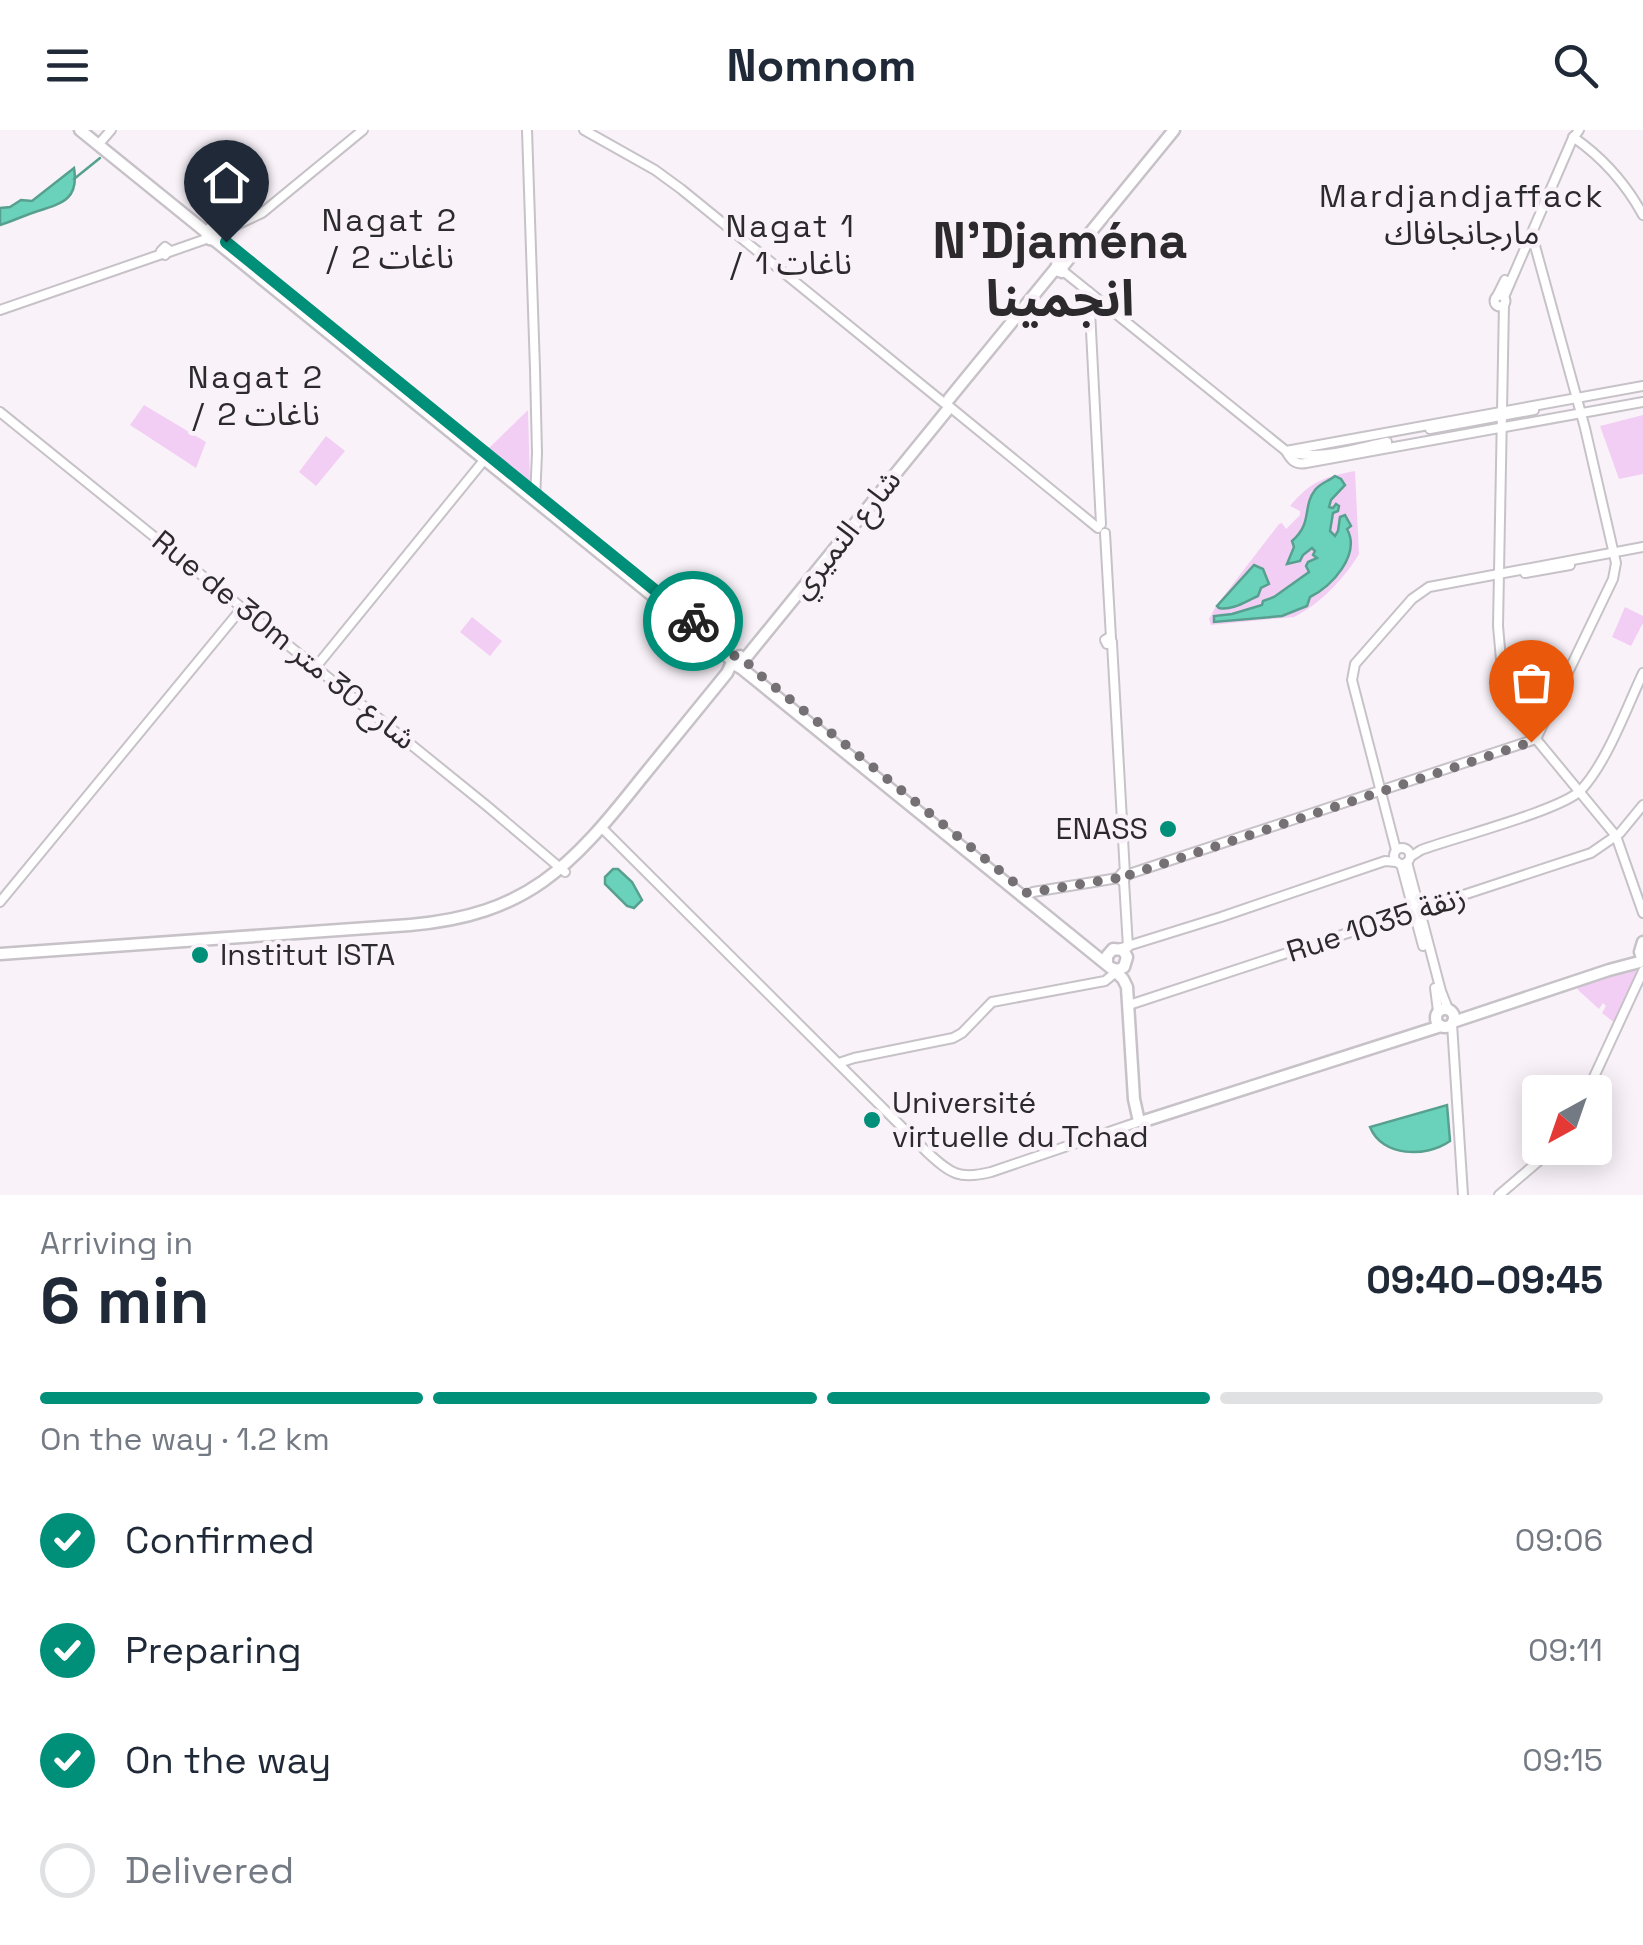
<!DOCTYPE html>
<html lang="en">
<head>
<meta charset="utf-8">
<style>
	:root { --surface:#fff; --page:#f6f6f7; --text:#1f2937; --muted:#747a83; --line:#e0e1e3; --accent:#008f78 }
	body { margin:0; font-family:"Space Grotesk","Noto Sans Arabic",sans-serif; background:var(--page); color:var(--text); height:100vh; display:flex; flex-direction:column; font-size:38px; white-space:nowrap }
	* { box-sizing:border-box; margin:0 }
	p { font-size:32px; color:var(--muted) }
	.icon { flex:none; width:55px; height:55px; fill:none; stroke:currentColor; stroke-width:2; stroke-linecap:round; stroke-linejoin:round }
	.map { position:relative; height:1065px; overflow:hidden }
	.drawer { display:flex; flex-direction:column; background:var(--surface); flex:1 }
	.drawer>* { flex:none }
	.needle { width:65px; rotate:220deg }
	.fabs { position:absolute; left:1522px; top:945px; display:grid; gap:20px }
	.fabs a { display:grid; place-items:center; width:90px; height:90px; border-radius:10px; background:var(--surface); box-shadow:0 5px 25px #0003; font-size:50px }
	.pin { position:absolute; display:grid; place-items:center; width:85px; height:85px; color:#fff; margin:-102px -42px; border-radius:50% 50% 50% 0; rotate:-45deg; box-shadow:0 0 10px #0007 }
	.pin .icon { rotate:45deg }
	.courier { position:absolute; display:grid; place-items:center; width:100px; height:100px; margin:-50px; border:8px solid #008f78; border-radius:50%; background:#fff; color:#222; box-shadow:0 2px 12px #0007 }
	.headline em { font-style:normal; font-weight:700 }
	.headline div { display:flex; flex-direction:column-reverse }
	.headline { display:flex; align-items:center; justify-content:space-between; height:170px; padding:0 40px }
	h1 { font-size:65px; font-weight:700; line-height:75px }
	.bar { display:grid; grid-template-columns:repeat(4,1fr); gap:15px 10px; align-content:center; height:120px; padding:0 40px }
	.bar i { height:12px; border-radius:8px; background:var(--line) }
	.bar .on { background:var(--accent) }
	.bar p { grid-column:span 4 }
	ol { padding:0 40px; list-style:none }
	li { display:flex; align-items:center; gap:30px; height:110px }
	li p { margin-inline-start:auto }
	li .icon { padding:10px; border-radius:50%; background:var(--accent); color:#fff; stroke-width:4 }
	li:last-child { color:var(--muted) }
	li i { width:55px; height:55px; border:5px solid var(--line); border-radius:50% }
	header { display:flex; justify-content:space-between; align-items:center; height:130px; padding:0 40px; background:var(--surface); font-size:45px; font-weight:700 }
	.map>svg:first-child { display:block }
	.green { fill:#f3cef4 }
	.water { fill:#6ad2ba; stroke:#57a08f; stroke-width:2.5 }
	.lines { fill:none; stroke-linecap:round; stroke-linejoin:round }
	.stream { stroke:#57a08f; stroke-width:2.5 }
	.secondary-casing { stroke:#c7c2c8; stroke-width:12 }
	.primary-casing { stroke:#c7c2c8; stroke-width:15 }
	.secondary { stroke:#fff; stroke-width:8 }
	.primary { stroke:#fff; stroke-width:10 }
	.done { stroke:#747074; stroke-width:10; stroke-dasharray:0 18 }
	.route { stroke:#008f78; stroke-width:12 }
	.poi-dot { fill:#008f78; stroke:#f9f3f9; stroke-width:4 }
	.labels { text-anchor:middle; stroke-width:9; stroke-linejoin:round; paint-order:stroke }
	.street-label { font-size:30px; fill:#2c2a2c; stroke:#f9f3f9 }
	.poi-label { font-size:30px; fill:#2c2a2c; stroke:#f9f3f9; text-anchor:start }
	.neighbourhood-label { font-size:32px; letter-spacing:2.5px; fill:#2c2a2c; stroke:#f9f3f9 }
	.town-label { font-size:50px; font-weight:bold; fill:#2c2a2c; stroke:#f9f3f9 }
</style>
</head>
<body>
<header><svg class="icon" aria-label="menu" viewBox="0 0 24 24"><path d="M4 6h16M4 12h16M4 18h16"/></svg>Nomnom<svg class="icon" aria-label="search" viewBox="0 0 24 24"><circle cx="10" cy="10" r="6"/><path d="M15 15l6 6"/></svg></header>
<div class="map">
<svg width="1643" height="1065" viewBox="0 0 1643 1065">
	<rect width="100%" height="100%" fill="#f9f3f9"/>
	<!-- green -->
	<g class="green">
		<polygon points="144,275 206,312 196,338 130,295"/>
		<polygon points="528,280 530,353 488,319"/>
		<polygon points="1643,285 1643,344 1619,349 1600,296"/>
		<polygon points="326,306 345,321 316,356 299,342"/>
		<path d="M1355,341L1359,424C1345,448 1319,475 1294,487L1211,495L1209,489L1216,476L1279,394L1282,393L1286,399L1300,385V381L1290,376C1311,351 1324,347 1355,341Z"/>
		<polygon points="1625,477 1643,486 1643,493 1631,516 1612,507"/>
		<polygon points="472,487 502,511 490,526 460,502"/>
		<polygon points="1633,836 1638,844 1616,894 1602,883 1606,876 1603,873 1599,879 1578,860 1577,853"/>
	</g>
	<!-- water -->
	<g class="water">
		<path d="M74,38C79,68 64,73 38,81C25,85 13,91 0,95V78L10,77L21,70L32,71Z"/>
		<path d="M1335,346L1341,349L1345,355L1331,370L1329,377L1333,378L1336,374L1339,376L1338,381L1333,383L1330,401L1335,406L1338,401L1340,387L1345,385L1351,396L1347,399C1361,424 1332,457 1310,467L1307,476L1282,486L1214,492V486L1232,484L1262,475L1263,471L1274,467L1309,442L1306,436L1308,432L1317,428L1313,425L1315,421L1312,418L1303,425L1300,431L1287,434L1294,417L1292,411C1313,393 1302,377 1315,360C1320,353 1329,351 1335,346Z"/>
		<path d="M1254,435L1263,439L1269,454L1261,458L1258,466C1246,471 1232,481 1219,478L1217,476Z"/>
		<polygon points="613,739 618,739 632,752 642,770 634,778 627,776 605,754 605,747"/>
		<path d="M1447,975L1450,1011C1426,1028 1382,1027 1370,997Z"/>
	</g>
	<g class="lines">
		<!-- stream -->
		<polyline class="stream" points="74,49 100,28"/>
		<defs>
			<g id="secondary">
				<polyline points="527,0 535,239 537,323 535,370"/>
				<polyline points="584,0 655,40 681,59 944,273"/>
				<path d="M1573,7C1602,27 1626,54 1643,85"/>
				<polyline points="98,15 111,0"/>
				<polyline points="213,98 230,95"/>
				<polyline points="217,104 262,83 363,0"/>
				<polygon points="165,117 169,120 165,125 161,121"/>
				<polyline points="169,122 209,108"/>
				<path d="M1063,141L1286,321C1316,332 1357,318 1387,312"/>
				<polyline points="1089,162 1101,394"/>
				<circle cx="1500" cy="171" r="5.5"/>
				<polyline points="1497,166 1505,150"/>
				<polyline points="1504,167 1572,10 1579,0"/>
				<polyline points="1504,174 1498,496 1503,552 1513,575 1536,609 1616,706 1643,783"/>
				<polyline points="0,180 162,124"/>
				<path d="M1643,256L1286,321C1291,330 1295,335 1306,333L1643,272"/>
				<polyline points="950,277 1098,398"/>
				<polyline points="0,282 487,676 565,742"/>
				<polyline points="1430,299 1534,280"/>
				<polyline points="1105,403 1111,508"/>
				<polyline points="1525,443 1570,435"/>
				<polygon points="1110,507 1112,512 1107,514 1105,510"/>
				<polyline points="1112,513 1125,744"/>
				<polyline points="315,538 485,329 485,322"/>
				<path d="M602,698L927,1022C951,1044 959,1050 991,1042L1141,991"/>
				<circle cx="1402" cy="726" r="8"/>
				<polyline points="1396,720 1352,550 1355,534 1412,469 1429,457 1643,417"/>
				<path d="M1410,727L1421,720C1453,708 1562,680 1581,660C1607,632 1626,579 1643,543"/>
				<polyline points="1407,732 1441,861 1448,879"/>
				<polyline points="1401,734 1423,816"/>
				<polyline points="1126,745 1536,609 1613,449 1616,433 1585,298 1532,105"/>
				<polyline points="1124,751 1128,817"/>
				<polyline points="1024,767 1033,762 1118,748 1122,751 1126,747 1122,743 1118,748"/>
				<polyline points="0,772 242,478"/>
				<polyline points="1118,819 1221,787 1385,731 1397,732"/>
				<polyline points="1435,858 1438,881"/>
				<polyline points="1132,874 1591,723 1620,703 1643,675"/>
				<polyline points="1452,894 1463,1065"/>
				<polyline points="839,933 854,928 953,908 962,903 992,872 1105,851 1116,842"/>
				<polyline points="1587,962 1643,841"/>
				<polyline points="1499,1065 1554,1018"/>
			</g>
			<g id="primary">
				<polyline points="80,0 206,102"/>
				<circle cx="212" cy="104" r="5.5"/>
				<polyline points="213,109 733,531"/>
				<polyline points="1063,136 1062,142 1056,140 1057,135 1063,136 1174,0"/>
				<polyline points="949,269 1056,138"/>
				<polyline points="744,530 949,278"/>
				<polyline points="741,538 1111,838 1118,840 1124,837 1127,827 1123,820 1113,819 1107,826 1107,833"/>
				<polyline points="1643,812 1640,822 1643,831"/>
				<path d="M0,824L410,795C527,785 571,737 640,650C669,614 698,579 727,543L734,528L740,526L744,530V534L741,538L733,534"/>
				<polyline points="1113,839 1123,849 1127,857 1134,969 1138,987"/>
				<circle cx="1445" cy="888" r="9"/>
				<polyline points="1453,892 1609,840 1643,831"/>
				<polyline points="1144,991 1441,896"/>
			</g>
		</defs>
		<!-- secondary casing -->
		<use href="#secondary" class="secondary-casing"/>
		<!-- primary casing -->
		<use href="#primary" class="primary-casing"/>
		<!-- secondary -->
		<use href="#secondary" class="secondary"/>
		<!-- primary -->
		<use href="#primary" class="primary"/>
	</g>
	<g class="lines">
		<!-- done -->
		<polyline class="done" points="693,491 736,527 742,527 754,540 1027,763 1118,748 1122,743 1126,746 1531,612"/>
		<!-- route -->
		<polyline class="route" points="226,112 693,491"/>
	</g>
	<!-- markers -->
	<g class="poi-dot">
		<circle cx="1168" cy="699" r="10"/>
		<circle cx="200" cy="825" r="10"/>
		<circle cx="872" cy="990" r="10"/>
	</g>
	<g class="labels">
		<!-- street labels -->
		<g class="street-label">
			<text transform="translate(846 404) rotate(-51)" y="10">شارع النميري</text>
			<text transform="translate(284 510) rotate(39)" y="10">Rue de 30m شارع 30 متر</text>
			<text transform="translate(1376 794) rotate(-18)" y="10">Rue 1035 زنقة</text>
		</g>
		<!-- poi labels -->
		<g class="poi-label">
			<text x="1148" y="709" text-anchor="end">ENASS</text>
			<text x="220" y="835">Institut ISTA</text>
			<text x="892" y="983">Université<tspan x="892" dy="34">virtuelle du Tchad</tspan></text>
		</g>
		<!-- neighbourhood labels -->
		<g class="neighbourhood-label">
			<text x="1462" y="77">Mardjandjaffack<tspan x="1462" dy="37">مارجانجافاك</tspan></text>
			<text x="390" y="101">Nagat 2<tspan x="390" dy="37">/ ناغات 2</tspan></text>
			<text x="791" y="107">Nagat 1<tspan x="791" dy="37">/ ناغات 1</tspan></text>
			<text x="256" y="258">Nagat 2<tspan x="256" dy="37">/ ناغات 2</tspan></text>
		</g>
		<!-- town labels -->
		<g class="town-label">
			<text x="1060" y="128">N'Djaména<tspan x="1060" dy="58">انجمينا</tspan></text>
		</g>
	</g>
</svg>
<div class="fabs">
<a><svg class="needle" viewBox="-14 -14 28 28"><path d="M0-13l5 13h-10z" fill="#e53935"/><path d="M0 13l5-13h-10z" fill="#747a83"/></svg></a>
</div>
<div class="pin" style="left:1531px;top:612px;background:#ea580c"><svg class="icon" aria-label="bag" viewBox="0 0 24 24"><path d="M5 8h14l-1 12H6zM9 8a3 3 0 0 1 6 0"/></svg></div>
<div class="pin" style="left:226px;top:112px;background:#1f2937"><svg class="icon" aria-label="home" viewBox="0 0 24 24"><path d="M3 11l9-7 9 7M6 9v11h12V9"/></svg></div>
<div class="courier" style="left:693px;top:491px"><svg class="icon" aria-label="bike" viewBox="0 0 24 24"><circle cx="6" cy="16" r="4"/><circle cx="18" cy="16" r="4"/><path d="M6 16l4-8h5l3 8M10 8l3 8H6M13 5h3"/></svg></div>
</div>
<section class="drawer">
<div class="headline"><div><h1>6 min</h1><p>Arriving in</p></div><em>09:40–09:45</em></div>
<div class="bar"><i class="on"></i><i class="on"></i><i class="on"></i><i></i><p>On the way · 1.2 km</p></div>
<ol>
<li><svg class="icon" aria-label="check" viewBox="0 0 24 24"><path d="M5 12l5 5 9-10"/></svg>Confirmed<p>09:06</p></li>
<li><svg class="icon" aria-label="check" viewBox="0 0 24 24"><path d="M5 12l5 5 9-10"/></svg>Preparing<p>09:11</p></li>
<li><svg class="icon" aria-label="check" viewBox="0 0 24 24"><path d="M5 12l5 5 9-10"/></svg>On the way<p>09:15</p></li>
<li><i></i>Delivered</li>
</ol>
</section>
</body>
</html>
